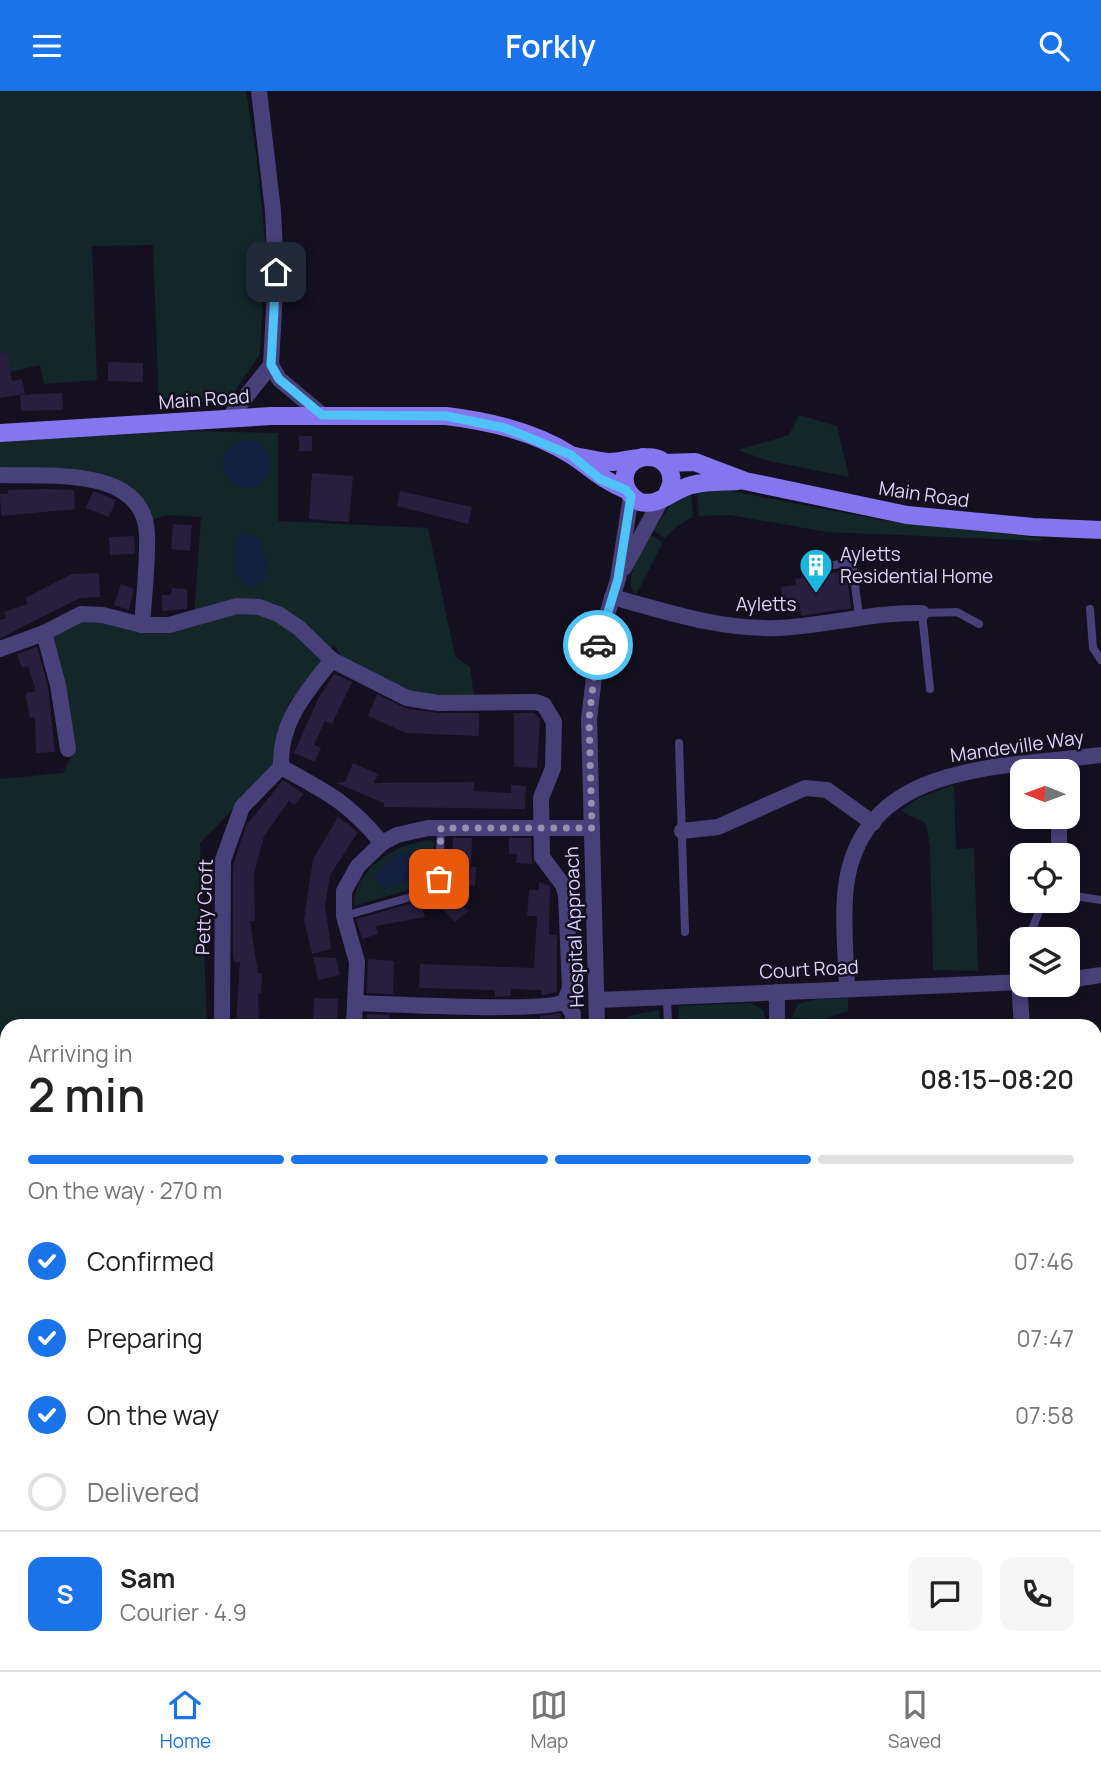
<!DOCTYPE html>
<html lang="en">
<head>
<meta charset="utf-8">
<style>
	:root { --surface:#fff; --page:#f6f6f6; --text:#222; --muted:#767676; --line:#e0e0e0; --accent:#1a73e8 }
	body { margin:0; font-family:Manrope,sans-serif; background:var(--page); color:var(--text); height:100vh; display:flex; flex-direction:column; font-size:26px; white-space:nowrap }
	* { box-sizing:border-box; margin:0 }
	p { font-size:23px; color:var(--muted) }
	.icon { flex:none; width:38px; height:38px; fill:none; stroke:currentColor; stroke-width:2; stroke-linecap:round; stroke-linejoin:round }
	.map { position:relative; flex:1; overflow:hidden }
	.side { position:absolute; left:0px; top:928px; width:1102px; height:653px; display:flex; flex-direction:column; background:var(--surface); border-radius:21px 21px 0 0; box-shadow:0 4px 10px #0003 }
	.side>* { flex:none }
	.needle { width:46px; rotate:271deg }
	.controls { position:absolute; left:1010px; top:668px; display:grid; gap:14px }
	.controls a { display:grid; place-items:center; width:70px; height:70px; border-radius:14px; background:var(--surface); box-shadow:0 4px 10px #0003; font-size:35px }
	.pin { position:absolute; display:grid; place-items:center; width:60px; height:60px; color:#fff; margin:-30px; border-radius:14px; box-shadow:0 4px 10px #0006 }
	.courier { position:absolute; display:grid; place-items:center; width:70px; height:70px; margin:-35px; border:5px solid #4fc3f7; border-radius:50%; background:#fff; color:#222; box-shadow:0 2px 9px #0007 }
	.head em { font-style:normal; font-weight:600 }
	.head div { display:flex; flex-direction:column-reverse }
	.head { display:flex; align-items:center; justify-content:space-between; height:119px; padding:0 28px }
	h1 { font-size:46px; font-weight:600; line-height:52px }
	.bar { display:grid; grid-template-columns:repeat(4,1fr); gap:10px 7px; align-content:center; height:84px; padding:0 28px }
	.bar i { height:9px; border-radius:5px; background:var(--line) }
	.bar .current { background:var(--accent) }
	.bar p { grid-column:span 4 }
	.line { display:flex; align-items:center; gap:18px; padding:0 28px; border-top:2px solid var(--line) }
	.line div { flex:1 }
	.round { display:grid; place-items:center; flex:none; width:74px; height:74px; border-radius:14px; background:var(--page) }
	ol { padding:0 28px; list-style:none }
	li { display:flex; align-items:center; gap:21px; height:77px }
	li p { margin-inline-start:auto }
	li .icon { padding:7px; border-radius:50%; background:var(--accent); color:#fff; stroke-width:4 }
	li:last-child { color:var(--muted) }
	li i { width:38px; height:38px; border:4px solid var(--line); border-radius:50% }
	header { display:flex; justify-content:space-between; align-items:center; height:91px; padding:0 28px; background:var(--accent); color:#fff; font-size:32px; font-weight:600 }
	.dock { display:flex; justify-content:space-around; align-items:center; height:98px; border-top:2px solid var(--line); background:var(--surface); font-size:19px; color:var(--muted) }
	.dock a { display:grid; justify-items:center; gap:4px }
	.dock .current { color:var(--accent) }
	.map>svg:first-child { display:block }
	.green { fill:#132729; fill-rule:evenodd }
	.water { fill:#132040 }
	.building { fill:#281e3e }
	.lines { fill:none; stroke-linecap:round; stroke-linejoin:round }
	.lane { stroke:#484079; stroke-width:8 }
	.street { stroke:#484079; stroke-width:16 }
	.secondary { stroke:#8575ef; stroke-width:18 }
	.done { stroke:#968fae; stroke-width:7; stroke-dasharray:0 12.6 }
	.route { stroke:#4fc3f7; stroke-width:9 }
	.labels { text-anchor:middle; stroke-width:5; stroke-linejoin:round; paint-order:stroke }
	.street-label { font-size:19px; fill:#dcd3fa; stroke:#141020 }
	.poi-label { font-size:19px; fill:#dcd3fa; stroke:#141020; text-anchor:start }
</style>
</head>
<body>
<header><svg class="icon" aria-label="menu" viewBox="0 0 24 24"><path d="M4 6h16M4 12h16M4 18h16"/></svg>Forkly<svg class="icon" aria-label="search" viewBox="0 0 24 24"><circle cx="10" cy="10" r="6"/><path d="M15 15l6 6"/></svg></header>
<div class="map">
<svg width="1101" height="1579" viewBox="0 0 1101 1579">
	<rect width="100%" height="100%" fill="#141020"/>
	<!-- green -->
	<g class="green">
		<polygon points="0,0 246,0 257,68 265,150 260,263 228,310 159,314 153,154 92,155 97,289 44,293 40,274 0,283"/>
		<polygon points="799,324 837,335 849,386 769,370 738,359 789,344"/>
		<path d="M189,340L278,342V430L428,437L455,565L470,576L474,606L417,605L343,568L334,553L323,572L289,611L274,657L273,677L200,752L207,934H7V1182L0,1183V688L63,682L73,662L51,545L82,529L194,527L201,426L167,424L152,429C145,416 137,403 126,394C102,375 31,380 0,379V350Z"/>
		<polygon points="721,398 881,429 1041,447 1041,450 827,441 730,424 699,425 697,400"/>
		<polygon points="691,401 693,426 676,436 665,447 653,439 671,414"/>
		<path d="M650,444L663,451L636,504C621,489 642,460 650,444Z"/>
		<polygon points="954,694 956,758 974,757 978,880 933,879 930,756 926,732 900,720 919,707"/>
		<path d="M431,749L434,752L432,787L425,794L354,815C354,777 398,752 431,749ZM421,761V786L383,798L374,784Z"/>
		<polygon points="848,907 848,920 824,928 791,927 798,913 817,908"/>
		<polygon points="751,912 763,919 766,929 750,934 678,934 679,915"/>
		<polygon points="659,919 660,934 618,934 629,925"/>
		<polygon points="1096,1307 1101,1307 1101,1388 1096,1406"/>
		<polygon points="7,1568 7,1573 107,1573 103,1579 0,1579 0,1569"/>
		<polygon points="992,1573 1078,1573 1078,1579 989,1579"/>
	</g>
	<!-- water -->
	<g class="water">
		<circle cx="247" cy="373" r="24"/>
		<polygon points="249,443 259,448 268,474 264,490 253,496 247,495 235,482 235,449 239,444"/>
		<polygon points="422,761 421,786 383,798 374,784 399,762"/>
	</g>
	<!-- building -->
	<g class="building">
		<polygon points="7,261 12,290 22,288 25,303 0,307 0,262"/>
		<polygon points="108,271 143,272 143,291 108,290"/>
		<polygon points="62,302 63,319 21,320 20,304"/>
		<rect x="299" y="345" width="13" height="15"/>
		<polygon points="312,382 353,385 349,431 309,428"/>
		<polygon points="43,398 74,399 75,418 1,425 0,403 8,403 8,399"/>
		<polygon points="93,400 116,409 109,426 86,417"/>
		<polygon points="400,400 472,416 468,433 397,415"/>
		<polygon points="173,433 192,434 190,460 171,458"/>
		<polygon points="134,445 135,463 110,464 109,446"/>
		<polygon points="846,480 851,517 801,525 799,512 784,515 781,496 796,494 795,488"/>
		<polygon points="99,482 100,506 80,507 0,547 0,529 6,527 4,521 28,513 25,507 72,483"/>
		<polygon points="121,493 134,498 129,519 114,514"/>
		<polygon points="172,497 187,498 187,518 162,520 162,504 171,504"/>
		<polygon points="37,556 48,596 55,661 36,662 35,626 30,627 26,607 26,602 36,600 28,575 22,577 17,563"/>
		<polygon points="334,583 352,591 332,633 325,630 314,654 321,657 315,671 294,662 317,610"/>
		<polygon points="377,603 405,617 438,622 479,622 479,645 406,642 368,625"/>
		<polygon points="514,622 534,622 540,628 537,677 514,676"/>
		<polygon points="353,672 378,683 374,692 474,691 474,700 511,702 511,694 526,695 525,718 384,716 384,712 336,692 345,691"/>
		<polygon points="283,689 304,703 294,714 289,710 264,745 254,783 255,830 250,830 258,882 262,882 261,902 258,903 259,934 236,934 240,871 234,871 233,863 233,774 246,735"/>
		<polygon points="338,726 358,741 330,784 325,814 331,858 312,863 304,828 313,768"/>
		<polygon points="453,747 472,747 471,776 476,776 475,795 450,794"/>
		<polygon points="509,747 531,747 532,773 516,772 517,763 509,763"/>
		<polygon points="539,791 550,795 549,844 557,844 557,901 542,904 542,899 511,898 511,905 495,906 495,899 419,897 420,873 534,877 537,825 527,825 529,799 539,799"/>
		<polygon points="452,803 468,820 455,831 440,815"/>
		<polygon points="420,810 425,826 376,835 378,843 362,848 356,828"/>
		<polygon points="313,866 336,867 340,884 318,889"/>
		<polygon points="368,868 394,870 393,903 367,902"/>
		<polygon points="314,907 338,908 337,934 313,934"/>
		<polygon points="560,922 563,934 540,933 540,925"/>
		<polygon points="367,923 390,924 390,934 367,934"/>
	</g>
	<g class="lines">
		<!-- lane -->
		<g class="lane">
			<polyline points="834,474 852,471 859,525"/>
			<polyline points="1090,518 1093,557 1101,569"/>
			<polyline points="930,598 922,522 957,521 979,533"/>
			<polyline points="679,652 685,841"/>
			<polyline points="1068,797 1075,805 1101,809"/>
			<polyline points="344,825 432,800 439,788 441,737"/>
			<polyline points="1028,849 1043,810"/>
			<polyline points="667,906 668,934"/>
			<polyline points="0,1123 7,1122"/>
			<polyline points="0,1255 7,1254"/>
			<polyline points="291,1573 299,1579"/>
			<polyline points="829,1579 829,1573"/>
			<polyline points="836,1579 837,1573"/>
		</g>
		<!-- street -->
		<g class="street">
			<polyline points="259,0 273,120 276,181 271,274 279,288 322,324"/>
			<polyline points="229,327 271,274"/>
			<path d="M0,384C47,386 144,374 147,443C148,473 144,504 142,534"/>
			<polyline points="624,477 661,409"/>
			<path d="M612,506C665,520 720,539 777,537C826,535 872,521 922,522"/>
			<polyline points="44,542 58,594 68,658"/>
			<path d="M0,558L44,542L81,523L103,524L142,534H169L237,515L259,516L278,523L299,537L332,569L407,607L438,612L536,611L544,614L554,631L553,677L541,707L542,766L563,794L566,804L570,897L565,910C550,922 386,913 355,912"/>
			<path d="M281,676C327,701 348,711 382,752"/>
			<polyline points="1059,726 1059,765"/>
			<polyline points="682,740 718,736 805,697 827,699 873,732"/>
			<polyline points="1068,889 1101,884"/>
			<polyline points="1019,892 1022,934"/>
			<path d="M847,897C846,864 842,828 846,795C863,669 1005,677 1101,664"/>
			<polyline points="598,909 1022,891"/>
			<polyline points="565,910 573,923 573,934"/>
			<path d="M222,934L223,769L242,716L281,676C279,632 305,602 332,569"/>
			<polyline points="354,934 357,871 344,825 344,800 358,775 382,752 397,744 428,737 592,737"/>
			<polyline points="597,934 589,628 598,553 618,488 631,405"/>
			<polyline points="777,934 777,901"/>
			<polyline points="1096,1024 1101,1027"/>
			<polyline points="0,1188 7,1187"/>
			<polyline points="1096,1219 1101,1218"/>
			<polyline points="121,1579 124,1573"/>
			<polyline points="970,1579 972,1573"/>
		</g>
		<!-- secondary -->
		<g class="secondary">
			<path d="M0,342L271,325H446C488,330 534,340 571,364C593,378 600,388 626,399"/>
			<path d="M575,365C585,367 597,370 608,371C628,372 660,354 670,381C673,389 671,395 667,403"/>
			<path d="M643,366C619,373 619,400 640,411C660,416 673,398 692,394C707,390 723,391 738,390"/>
			<polyline points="664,372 695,371 745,390 907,424 1033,436 1101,439"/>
		</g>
	</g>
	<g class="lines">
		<!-- done -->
		<polyline class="done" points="439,788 441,737 592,737 589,628 598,554"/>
		<!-- route -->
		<polyline class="route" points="276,181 271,274 279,288 322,324 446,325 505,337 571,364 600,388 626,399 631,405 618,488 598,554"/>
	</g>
	<!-- icons -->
	<defs>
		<symbol id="building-pin" viewBox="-11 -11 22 30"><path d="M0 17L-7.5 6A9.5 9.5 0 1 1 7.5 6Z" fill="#1ab6df" stroke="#141020"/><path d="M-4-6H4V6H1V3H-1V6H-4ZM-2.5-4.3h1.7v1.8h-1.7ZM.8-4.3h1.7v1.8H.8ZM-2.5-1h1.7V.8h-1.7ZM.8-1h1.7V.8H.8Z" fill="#fff"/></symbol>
	</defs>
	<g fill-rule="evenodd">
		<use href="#building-pin" x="797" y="455" width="38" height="52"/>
	</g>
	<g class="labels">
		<!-- street labels -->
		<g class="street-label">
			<text transform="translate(204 308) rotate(-4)" y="7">Main Road</text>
			<text transform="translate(924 403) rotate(8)" y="7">Main Road</text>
			<text x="766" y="520">Ayletts</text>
			<text transform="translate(1017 655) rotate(-8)" y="7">Mandeville Way</text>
			<text transform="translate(204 816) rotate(-88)" y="7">Petty Croft</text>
			<text transform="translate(574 836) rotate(-92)" y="7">Hospital Approach</text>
			<text transform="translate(809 878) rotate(-3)" y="7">Court Road</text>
		</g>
		<!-- poi labels -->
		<g class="poi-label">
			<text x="840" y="470">Ayletts<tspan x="840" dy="22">Residential Home</tspan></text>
		</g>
	</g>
</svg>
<div class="controls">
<a><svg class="needle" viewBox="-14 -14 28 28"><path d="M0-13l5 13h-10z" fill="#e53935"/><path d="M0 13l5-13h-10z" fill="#767676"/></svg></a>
<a><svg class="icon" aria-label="locate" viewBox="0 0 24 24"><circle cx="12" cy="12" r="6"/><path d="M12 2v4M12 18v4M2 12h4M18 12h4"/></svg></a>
<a><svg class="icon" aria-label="layers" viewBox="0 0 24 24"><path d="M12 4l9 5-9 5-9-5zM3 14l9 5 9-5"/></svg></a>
</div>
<div class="pin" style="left:439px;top:788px;background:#ea580c"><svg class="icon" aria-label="bag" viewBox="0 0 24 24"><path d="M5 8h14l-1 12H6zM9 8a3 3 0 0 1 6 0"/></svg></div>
<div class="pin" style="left:276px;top:181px;background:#1f2937"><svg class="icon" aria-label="home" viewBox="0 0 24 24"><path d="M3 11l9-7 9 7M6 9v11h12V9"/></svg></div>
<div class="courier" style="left:598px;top:554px"><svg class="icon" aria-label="car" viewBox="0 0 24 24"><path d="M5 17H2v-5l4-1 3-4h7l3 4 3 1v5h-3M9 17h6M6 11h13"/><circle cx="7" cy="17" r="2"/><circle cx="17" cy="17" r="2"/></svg></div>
<section class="side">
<div class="head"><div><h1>2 min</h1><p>Arriving in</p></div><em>08:15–08:20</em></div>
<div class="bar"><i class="current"></i><i class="current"></i><i class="current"></i><i></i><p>On the way · 270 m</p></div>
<ol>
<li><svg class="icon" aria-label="check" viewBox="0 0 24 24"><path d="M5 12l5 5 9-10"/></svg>Confirmed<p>07:46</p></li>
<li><svg class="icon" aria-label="check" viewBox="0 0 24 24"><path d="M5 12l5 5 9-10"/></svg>Preparing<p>07:47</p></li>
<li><svg class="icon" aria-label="check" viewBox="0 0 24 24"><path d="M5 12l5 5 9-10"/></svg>On the way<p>07:58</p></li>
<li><i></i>Delivered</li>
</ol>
<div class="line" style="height:126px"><b class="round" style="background:var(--accent);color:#fff">S</b><div><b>Sam</b><p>Courier · 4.9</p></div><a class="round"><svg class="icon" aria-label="chat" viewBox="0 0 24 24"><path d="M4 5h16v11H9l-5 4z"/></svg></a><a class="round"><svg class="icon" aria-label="phone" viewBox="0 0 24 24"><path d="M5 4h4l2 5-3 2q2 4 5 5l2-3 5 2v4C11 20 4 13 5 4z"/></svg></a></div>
</section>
</div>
<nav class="dock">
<a class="current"><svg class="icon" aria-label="home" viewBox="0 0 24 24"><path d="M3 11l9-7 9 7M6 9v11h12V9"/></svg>Home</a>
<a><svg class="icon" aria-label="map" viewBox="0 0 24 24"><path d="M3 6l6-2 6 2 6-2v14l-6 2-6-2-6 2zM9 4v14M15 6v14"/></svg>Map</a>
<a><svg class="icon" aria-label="saved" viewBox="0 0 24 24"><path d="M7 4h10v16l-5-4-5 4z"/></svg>Saved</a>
</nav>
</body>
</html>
